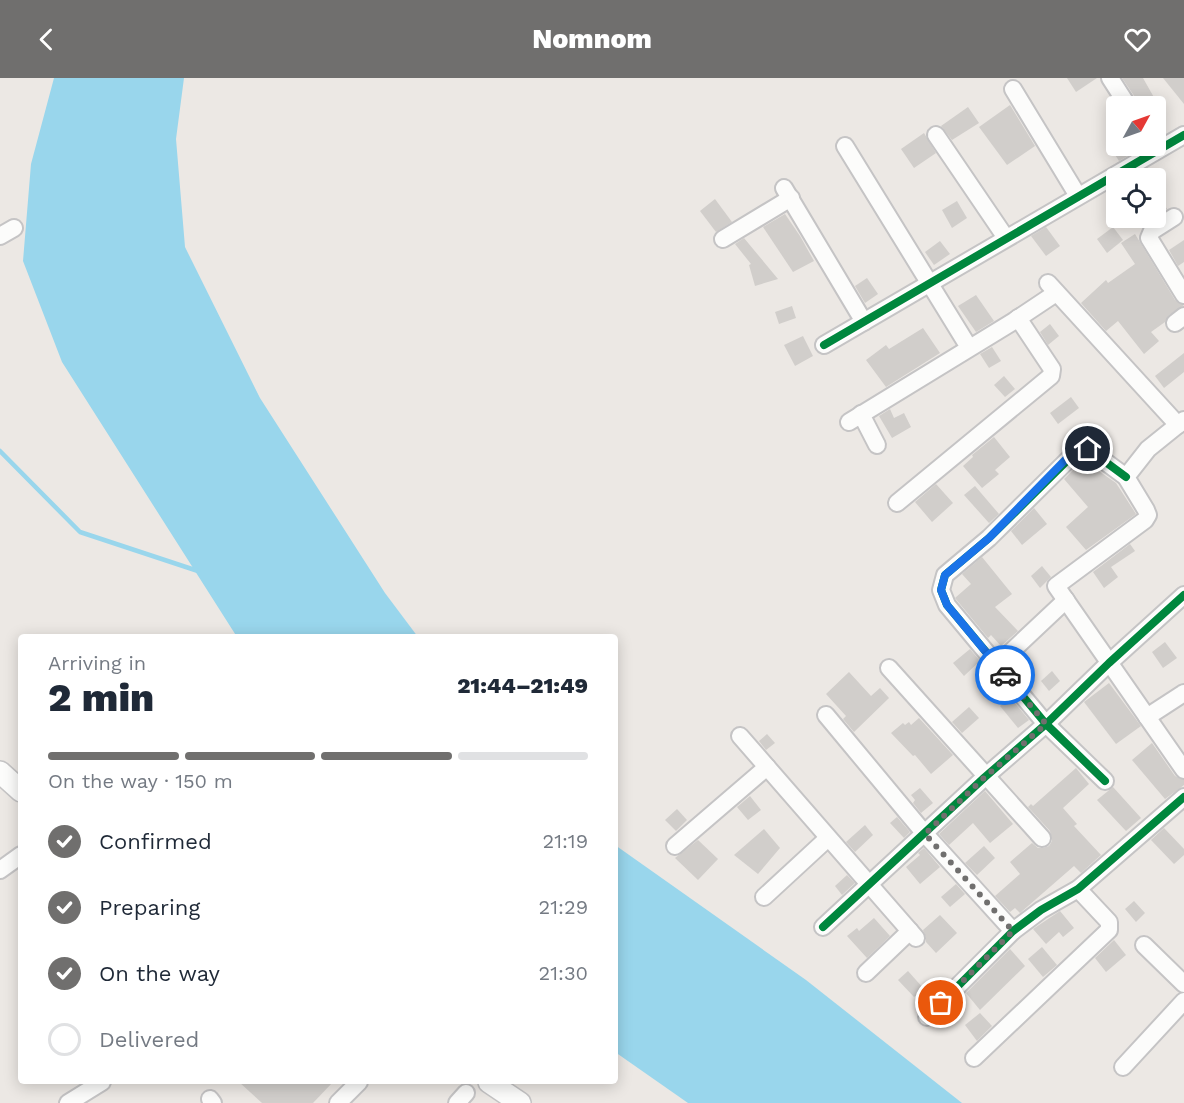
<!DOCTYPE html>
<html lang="en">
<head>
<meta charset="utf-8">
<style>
	:root { --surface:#fff; --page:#f6f6f7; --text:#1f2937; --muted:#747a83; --line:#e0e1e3; --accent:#706f6e }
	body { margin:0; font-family:"Work Sans",sans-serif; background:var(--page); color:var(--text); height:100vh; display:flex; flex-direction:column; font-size:22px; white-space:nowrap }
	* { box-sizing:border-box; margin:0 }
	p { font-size:20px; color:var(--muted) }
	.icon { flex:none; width:33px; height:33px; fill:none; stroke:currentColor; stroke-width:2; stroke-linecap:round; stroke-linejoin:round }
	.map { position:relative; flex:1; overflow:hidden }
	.sheet { position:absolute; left:18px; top:556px; width:600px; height:450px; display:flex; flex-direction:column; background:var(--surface); border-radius:6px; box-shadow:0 3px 15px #0003 }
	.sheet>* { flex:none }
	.needle { width:39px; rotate:50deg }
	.controls { position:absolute; left:1106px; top:18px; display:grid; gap:12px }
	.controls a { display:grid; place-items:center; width:60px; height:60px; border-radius:6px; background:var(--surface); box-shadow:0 3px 15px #0003; font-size:30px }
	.pin { position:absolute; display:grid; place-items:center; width:51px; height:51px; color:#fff; margin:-26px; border:3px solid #fff; border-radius:50%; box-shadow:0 2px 6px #0007 }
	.courier { position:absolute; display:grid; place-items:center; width:60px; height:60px; margin:-30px; border:4px solid #1a73e8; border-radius:50%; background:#fff; color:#222; box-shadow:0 2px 8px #0007 }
	.overview em { font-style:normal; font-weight:800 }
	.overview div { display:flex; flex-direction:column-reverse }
	.overview { display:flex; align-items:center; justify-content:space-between; height:102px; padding:0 30px }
	h1 { font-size:39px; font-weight:800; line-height:45px }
	.bar { display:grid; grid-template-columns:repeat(4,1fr); gap:9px 6px; align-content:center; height:72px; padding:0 30px }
	.bar i { height:8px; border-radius:4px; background:var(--line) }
	.bar .on { background:var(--accent) }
	.bar p { grid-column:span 4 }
	ol { padding:0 30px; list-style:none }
	li { display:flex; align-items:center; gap:18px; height:66px }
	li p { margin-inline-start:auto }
	li .icon { padding:6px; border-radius:50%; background:var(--accent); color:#fff; stroke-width:4 }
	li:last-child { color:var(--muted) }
	li i { width:33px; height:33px; border:3px solid var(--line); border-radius:50% }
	header { display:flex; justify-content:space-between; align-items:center; height:78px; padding:0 30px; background:var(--accent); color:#fff; font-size:27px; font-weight:800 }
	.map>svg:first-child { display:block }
	.water { fill:#99d6ec }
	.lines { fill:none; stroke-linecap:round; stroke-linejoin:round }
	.stream { stroke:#99d6ec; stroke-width:4.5 }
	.building { fill:#d1cecb }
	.minor-casing { stroke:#c5c4c5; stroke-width:20 }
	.tertiary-casing { stroke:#c5c4c5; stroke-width:24 }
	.minor { stroke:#fcfcfb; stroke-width:16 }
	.tertiary { stroke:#fcfcfb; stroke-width:21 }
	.cycleway-casing { stroke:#fff; stroke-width:11 }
	.cycleway { stroke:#00873e; stroke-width:8 }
	.done { stroke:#706f6e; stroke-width:6; stroke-dasharray:0 10.8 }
	.route { stroke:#1a73e8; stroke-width:8 }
</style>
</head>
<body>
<header><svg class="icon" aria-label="back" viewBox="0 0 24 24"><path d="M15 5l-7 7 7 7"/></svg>Nomnom<svg class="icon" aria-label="heart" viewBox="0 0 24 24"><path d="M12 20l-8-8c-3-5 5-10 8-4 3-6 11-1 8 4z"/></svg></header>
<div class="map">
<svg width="1184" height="1025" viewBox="0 0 1184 1025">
	<rect width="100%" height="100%" fill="#ece8e4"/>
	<!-- water -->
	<g class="water">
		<polygon points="54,0 184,0 176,61 185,169 260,320 385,515 418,559 237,559 62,284 23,183 31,86"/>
		<polygon points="615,767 806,902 962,1025 688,1025 615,974"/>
	</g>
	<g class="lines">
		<!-- stream -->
		<polyline class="stream" points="0,373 80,454 198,493"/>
	</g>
	<!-- building -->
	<g class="building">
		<polygon points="1067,0 1097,0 1076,14"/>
		<polygon points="1122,0 1143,0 1156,23 1146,28 1138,28 1137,22"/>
		<polygon points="1163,0 1184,0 1184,26"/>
		<polygon points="1010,27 1035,68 1007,87 979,49"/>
		<polygon points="968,29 979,45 952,62 941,48"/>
		<polygon points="924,55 936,75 914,90 901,71"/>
		<polygon points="1119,68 1145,68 1119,83 1112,72"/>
		<polygon points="1155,111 1167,131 1155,139"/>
		<polygon points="715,121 732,144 716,154 700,133"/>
		<polygon points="957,123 967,140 952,150 942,132"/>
		<polygon points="785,136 800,158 814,183 793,194 763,149"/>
		<polygon points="1046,149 1060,168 1046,178 1031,158"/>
		<polygon points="1113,149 1123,162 1107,175 1097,161"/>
		<polygon points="1135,156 1175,222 1184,227 1169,237 1165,244 1151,254 1159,263 1144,276 1118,243 1106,253 1081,225 1106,202 1108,205 1135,186 1121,165"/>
		<polygon points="744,160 778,201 755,208 749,187 751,186 735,166"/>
		<polygon points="1184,162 1184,184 1178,188 1169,172"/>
		<polygon points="940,163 950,176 934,187 925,174"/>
		<polygon points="867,200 878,216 865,225 855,208"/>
		<polygon points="976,217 994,243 976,254 958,228"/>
		<polygon points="792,228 796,240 779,246 775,234"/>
		<polygon points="1050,246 1059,258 1048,267 1040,254"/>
		<polygon points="923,250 940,275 886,309 866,282 886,267 889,271"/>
		<polygon points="803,258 813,278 795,288 784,267"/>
		<polygon points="992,269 1001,283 989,290 980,276"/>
		<polygon points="1184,275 1184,294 1164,310 1155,298"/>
		<polygon points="1004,298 1015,311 1005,319 994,307"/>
		<polygon points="1071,319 1079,330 1058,346 1050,335"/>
		<polygon points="890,331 894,340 904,335 911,349 892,360 879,338"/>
		<polygon points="994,359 1010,379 995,392 999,396 982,410 963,388 973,379 972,377"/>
		<polygon points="1083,382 1116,405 1136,436 1086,472 1066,449 1088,429 1064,401"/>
		<polygon points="936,406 953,425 932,444 915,424"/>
		<polygon points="975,408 999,436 989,445 964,417"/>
		<polygon points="1034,430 1047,446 1022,467 1011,453"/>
		<polygon points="1130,466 1135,473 1111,489 1118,499 1104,510 1093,494"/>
		<polygon points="982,479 1012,516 995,529 1018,553 1001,568 991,557 988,560 955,520 971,506 962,496"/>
		<polygon points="1042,488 1051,499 1040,510 1031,498"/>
		<polygon points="1165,564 1177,580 1163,590 1152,574"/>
		<polygon points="970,571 980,583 964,598 953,585"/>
		<polygon points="1052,593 1060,603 1049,613 1041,603"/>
		<polygon points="849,594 871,618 880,610 889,620 854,654 843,641 846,638 826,616"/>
		<polygon points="1109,605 1141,648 1116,666 1084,624"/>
		<polygon points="1010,619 1029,642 1018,650 1000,628"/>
		<polygon points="969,629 979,640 962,655 952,644"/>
		<polygon points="919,640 953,677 931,696 915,677 913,678 891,655 903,645 905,647 909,644 911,647"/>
		<polygon points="767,656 775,665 766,672 759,663"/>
		<polygon points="1152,665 1175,698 1184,702 1184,707 1165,721 1132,682"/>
		<polygon points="1076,690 1089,706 1063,730 1077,746 1074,748 1101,777 1081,795 1074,788 1020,835 1015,830 1010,834 995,818 1020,796 1010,784 1032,765 1038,770 1044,770 1049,768 1052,763 1050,753 1028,729 1031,726 1033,728"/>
		<polygon points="1113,709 1141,740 1126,753 1097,722"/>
		<polygon points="920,710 933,725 921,735 913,725 915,722 911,717"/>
		<polygon points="985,713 1013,746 990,765 973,745 949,767 939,756"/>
		<polygon points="750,718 761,732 748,742 737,729"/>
		<polygon points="677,731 687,742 676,753 665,742"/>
		<polygon points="897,739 910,754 904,760 890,745"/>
		<polygon points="865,747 873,757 855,774 846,764"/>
		<polygon points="1164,750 1184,771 1184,777 1174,786 1151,762"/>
		<polygon points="764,751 780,770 758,796 734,777"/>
		<polygon points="698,762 718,781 698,802 675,780"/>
		<polygon points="984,768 995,780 977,797 965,785"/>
		<polygon points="924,770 940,789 920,806 906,789 920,777 918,775"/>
		<polygon points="847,797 855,805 842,817 835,808"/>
		<polygon points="956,806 965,816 950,829 941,819"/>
		<polygon points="1134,823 1145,835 1136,844 1125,831"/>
		<polygon points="1060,833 1074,850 1063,859 1059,854 1046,866 1033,851"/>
		<polygon points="940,837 957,855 936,875 926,864 926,859 923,852"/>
		<polygon points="874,840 890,858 867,880 847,858 857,850 859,853"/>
		<polygon points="1114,862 1126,877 1106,894 1095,880"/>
		<polygon points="1042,869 1057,887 1043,899 1028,881"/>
		<polygon points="1010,871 1025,888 980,932 966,915"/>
		<polygon points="908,893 924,911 914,919 898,902"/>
		<polygon points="980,935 992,948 977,963 965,947"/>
		<polygon points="239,1004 333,1004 313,1025 262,1025"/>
	</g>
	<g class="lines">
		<defs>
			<g id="minor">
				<polyline points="1110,0 1128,28"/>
				<polyline points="1013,11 1078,118"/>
				<polyline points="936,57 1006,160"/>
				<polyline points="845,68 965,263"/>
				<polyline points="784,110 864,244"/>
				<polyline points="1174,139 1152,153 1149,160 1184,217"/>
				<polyline points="0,158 14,150"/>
				<polyline points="723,161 791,120"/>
				<polyline points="1048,205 1178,347"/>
				<polyline points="1175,245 1184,238"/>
				<polyline points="824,267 1184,57"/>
				<polyline points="861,336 877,367"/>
				<polyline points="1184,342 1148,371 1126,399 1146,432 1148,437 1145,442 1056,508 1184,692"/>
				<polyline points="849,344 1014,243 1056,215"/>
				<polyline points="897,425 1051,298 1052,291 1018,240"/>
				<polyline points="997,587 1066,522"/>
				<polyline points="889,590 1042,760"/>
				<polyline points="826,637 925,756 1013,853"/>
				<polyline points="1147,639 1184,615"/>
				<polyline points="740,658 916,860"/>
				<polyline points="1105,703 1046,646 947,527 941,512 945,497 989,460 1078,372 1088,371 1126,399"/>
				<polyline points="675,768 767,689"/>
				<polyline points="0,792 21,777"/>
				<polyline points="764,819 828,760"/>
				<polyline points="823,849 985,699 1046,646 1109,585 1184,517"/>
				<polyline points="1144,867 1184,906"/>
				<polyline points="866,895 910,853"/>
				<polyline points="927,939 1013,853 1041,832 1078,811 1184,719"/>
				<polyline points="974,980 1109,852 1109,844 1078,811"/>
				<polyline points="1123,989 1184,923"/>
				<polyline points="210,1021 213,1025"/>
				<polyline points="68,1025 102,1004"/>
				<polyline points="338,1025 359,1004"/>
				<polyline points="457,1025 466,1015"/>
			</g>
			<g id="tertiary">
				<polyline points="0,694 21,713"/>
				<polyline points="489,1004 520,1025"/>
			</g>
		</defs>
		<!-- minor casing -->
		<use href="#minor" class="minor-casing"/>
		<!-- tertiary casing -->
		<use href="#tertiary" class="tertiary-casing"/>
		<!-- minor -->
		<use href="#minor" class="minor"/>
		<!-- tertiary -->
		<use href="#tertiary" class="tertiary"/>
		<defs>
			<g id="cycleway">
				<polyline points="824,267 1184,57"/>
				<polyline points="1105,703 1046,646 947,527 941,512 945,497 989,460 1078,372 1088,371 1126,399"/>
				<polyline points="823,849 985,699 1046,646 1109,585 1184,517"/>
				<polyline points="927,939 1013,853 1041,832 1078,811 1184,719"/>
			</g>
		</defs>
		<!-- cycleway casing -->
		<use href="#cycleway" class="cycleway-casing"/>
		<!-- cycleway -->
		<use href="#cycleway" class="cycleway"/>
	</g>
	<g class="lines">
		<!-- done -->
		<polyline class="done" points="941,925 1013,853 925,756 985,699 1046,646 1005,597"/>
		<!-- route -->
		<polyline class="route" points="1005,597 947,527 941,512 945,497 989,460 1070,377 1078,372 1088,371"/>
	</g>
</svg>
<div class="controls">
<a><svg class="needle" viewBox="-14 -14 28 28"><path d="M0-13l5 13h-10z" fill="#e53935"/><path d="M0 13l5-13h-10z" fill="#747a83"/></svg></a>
<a><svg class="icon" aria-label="locate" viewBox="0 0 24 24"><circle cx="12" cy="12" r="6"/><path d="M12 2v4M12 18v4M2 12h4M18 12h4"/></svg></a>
</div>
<div class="pin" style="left:941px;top:925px;background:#ea580c"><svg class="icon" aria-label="bag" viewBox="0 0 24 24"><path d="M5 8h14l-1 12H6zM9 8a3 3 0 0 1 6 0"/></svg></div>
<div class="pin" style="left:1088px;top:371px;background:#1f2937"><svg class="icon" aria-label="home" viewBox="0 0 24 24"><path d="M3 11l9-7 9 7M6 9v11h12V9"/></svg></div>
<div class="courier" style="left:1005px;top:597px"><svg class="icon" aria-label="car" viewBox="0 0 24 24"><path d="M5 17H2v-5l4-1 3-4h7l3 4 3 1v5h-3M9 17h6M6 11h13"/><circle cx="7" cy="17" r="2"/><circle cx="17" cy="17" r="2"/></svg></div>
<section class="sheet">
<div class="overview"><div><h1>2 min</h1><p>Arriving in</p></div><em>21:44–21:49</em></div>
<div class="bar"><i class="on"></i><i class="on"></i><i class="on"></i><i></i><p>On the way · 150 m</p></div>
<ol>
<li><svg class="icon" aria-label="check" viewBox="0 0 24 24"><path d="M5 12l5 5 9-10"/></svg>Confirmed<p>21:19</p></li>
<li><svg class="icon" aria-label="check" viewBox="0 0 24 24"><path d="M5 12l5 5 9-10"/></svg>Preparing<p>21:29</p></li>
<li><svg class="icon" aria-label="check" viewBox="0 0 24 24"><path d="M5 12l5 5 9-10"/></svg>On the way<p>21:30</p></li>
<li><i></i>Delivered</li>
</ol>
</section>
</div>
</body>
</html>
